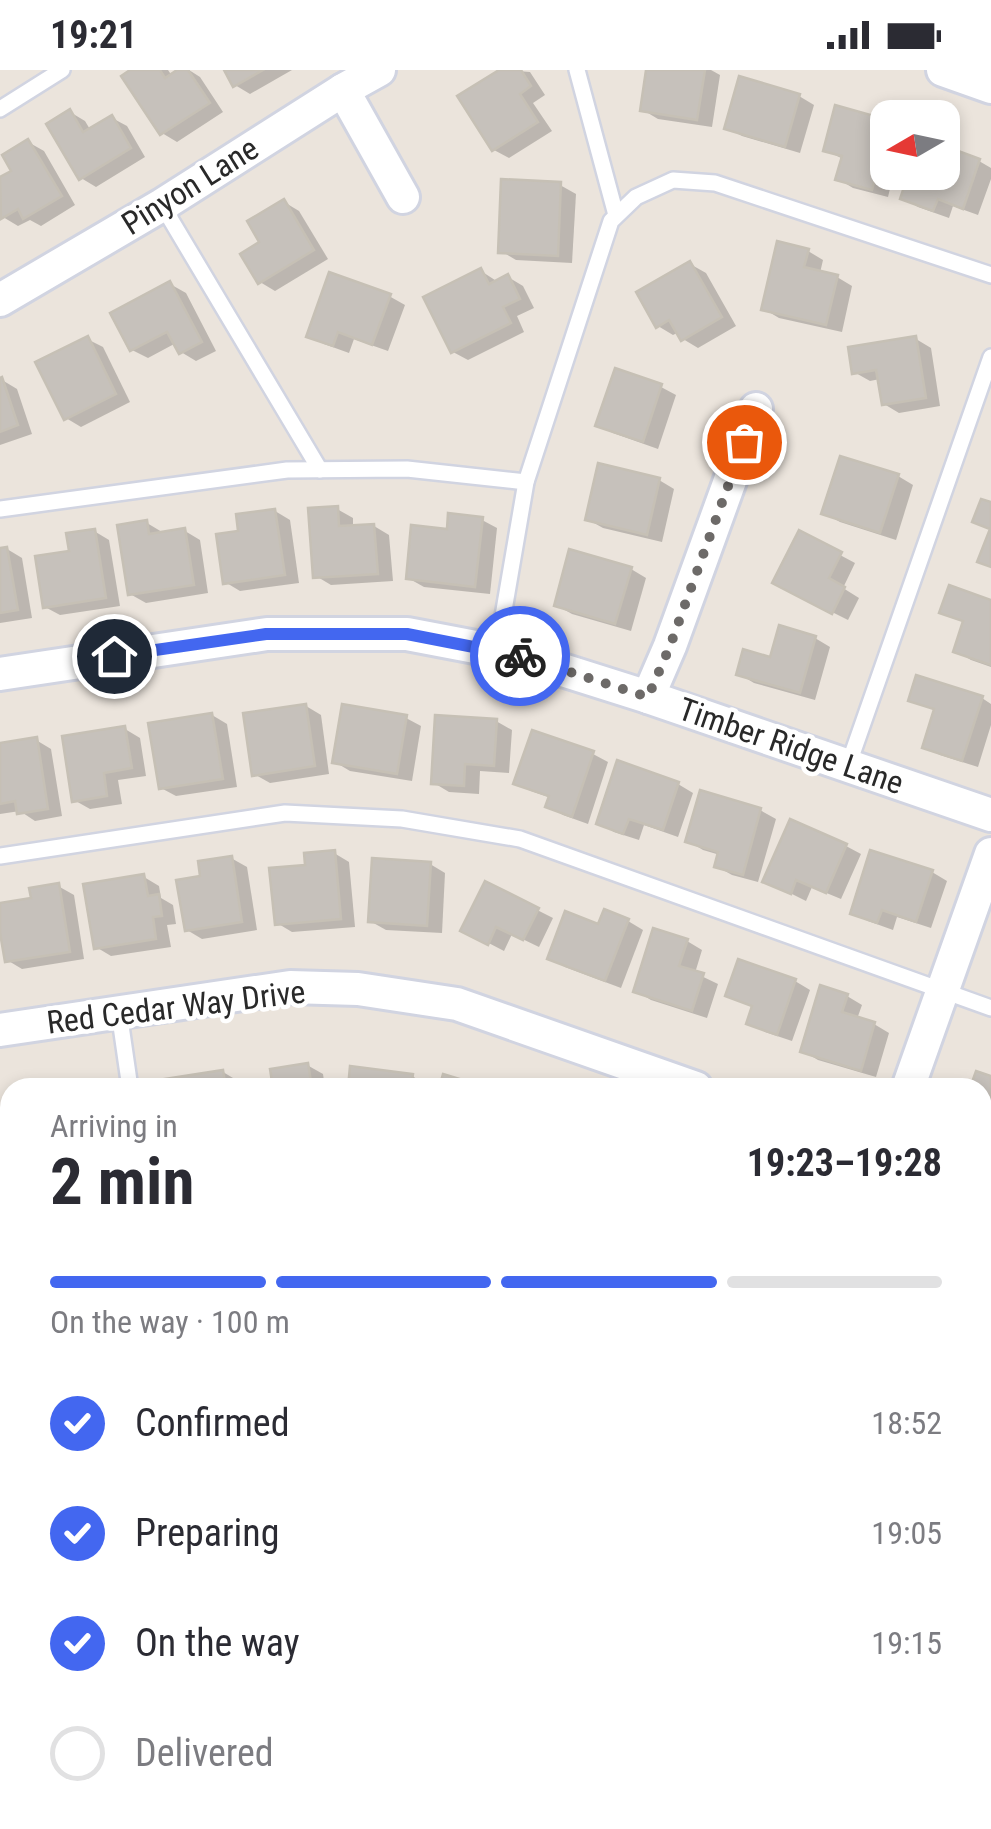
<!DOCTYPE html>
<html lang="en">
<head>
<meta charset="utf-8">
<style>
	:root { --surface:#fff; --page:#f2f2f3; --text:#2b2b33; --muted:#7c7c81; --line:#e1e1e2; --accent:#4367f0 }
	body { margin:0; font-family:"Roboto Condensed",sans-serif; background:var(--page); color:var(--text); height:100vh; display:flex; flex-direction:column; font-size:38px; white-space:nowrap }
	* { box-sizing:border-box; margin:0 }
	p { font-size:32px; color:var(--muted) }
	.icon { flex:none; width:55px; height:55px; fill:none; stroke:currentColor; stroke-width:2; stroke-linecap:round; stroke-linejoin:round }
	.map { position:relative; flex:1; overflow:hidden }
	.panel { position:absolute; left:0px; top:1008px; width:992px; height:752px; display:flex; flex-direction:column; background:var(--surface); border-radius:30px 30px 0 0; box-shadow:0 5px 15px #0003 }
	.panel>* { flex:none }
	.needle { width:65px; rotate:261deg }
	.fabs { position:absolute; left:870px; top:30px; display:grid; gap:20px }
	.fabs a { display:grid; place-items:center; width:90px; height:90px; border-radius:20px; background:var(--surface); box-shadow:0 5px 15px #0003; font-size:50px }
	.pin { position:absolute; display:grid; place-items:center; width:85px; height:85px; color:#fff; margin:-42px; border:5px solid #fff; border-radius:50%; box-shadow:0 2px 10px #0007 }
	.courier { position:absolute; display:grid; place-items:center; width:100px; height:100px; margin:-50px; border:8px solid #4367f0; border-radius:50%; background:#fff; color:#222; box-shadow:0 2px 12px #0007 }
	.summary em { font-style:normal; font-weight:700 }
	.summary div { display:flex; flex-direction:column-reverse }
	.summary { display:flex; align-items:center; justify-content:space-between; height:170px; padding:0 50px }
	h1 { font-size:65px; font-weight:700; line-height:75px }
	.bar { display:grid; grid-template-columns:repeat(4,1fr); gap:15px 10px; align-content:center; height:120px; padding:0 50px }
	.bar i { height:12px; border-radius:8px; background:var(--line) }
	.bar .on { background:var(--accent) }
	.bar p { grid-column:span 4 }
	ol { padding:0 50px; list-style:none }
	li { display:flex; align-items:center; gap:30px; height:110px }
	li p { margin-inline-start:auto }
	li .icon { padding:10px; border-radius:50%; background:var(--accent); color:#fff; stroke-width:4 }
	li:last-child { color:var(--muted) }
	li i { width:55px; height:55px; border:5px solid var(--line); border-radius:50% }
	.status { display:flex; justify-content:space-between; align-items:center; height:70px; padding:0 50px; background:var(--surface); direction:ltr }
	.status svg { height:28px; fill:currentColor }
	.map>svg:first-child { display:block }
	.shadow { fill:#0003 }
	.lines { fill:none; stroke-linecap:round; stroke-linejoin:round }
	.stream { stroke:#74cbe8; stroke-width:9 }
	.building { fill:#c6c1bb; stroke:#c6c0b5; stroke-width:2.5 }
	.lane-casing { stroke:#d1d4e1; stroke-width:20 }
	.street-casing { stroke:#d1d4e1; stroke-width:38 }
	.lane { stroke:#fff; stroke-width:15 }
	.street { stroke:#fff; stroke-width:32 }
	.done { stroke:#6d6a68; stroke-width:10; stroke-dasharray:0 18 }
	.route { stroke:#4367f0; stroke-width:12 }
	.labels { text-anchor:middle; stroke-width:9; stroke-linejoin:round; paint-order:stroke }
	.street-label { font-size:32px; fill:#292929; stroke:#fff }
</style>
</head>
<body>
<div class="status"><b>19:21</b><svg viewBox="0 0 49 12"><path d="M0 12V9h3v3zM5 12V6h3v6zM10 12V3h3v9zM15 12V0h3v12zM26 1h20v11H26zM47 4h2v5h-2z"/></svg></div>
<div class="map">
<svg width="991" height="1759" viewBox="0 0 991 1759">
	<rect width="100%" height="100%" fill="#ebe4dc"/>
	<!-- shadow -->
	<g class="shadow">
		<polygon points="135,0 168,0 172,6 181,0 189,0 200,7 223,42 177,72 162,63"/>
		<polygon points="227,0 292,0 250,24 235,15"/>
		<polygon points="503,0 530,2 545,25 533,33 552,61 509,88 494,80"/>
		<polygon points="649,0 711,0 720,5 712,57 658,49 643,40"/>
		<polygon points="799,26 814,35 800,83 742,66 727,58"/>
		<polygon points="70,42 85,51 91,61 112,48 127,56 145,87 96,117 81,108"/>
		<polygon points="888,52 888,102 894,102 888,127 853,118 838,109 843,89 825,80"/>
		<polygon points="28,72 44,81 75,135 41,156 30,150 18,156 3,147 0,143 0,110 14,102"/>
		<polygon points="979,91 991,98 991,109 978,145 953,136 949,148 918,137 903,128 942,102"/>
		<polygon points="560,115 576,124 572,193 516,190 501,181"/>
		<polygon points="284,132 299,141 328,189 275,221 260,212 263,173"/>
		<polygon points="808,181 823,190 820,203 837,207 852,216 842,262 779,248 764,239"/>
		<polygon points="690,194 706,203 736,256 698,278 683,269 679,262 673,265 658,256"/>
		<polygon points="481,201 498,212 508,207 523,216 534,238 517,246 524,262 468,290 453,282"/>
		<polygon points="170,214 186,223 216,281 196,291 181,282 176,273 148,288 132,280"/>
		<polygon points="389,226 405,235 388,281 354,269 349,283 324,274 309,266"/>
		<polygon points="87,269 103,277 130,332 81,357 66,348"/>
		<polygon points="916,269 931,278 940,336 899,343 884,334 880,309 870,311 854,302"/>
		<polygon points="2,310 17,319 32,364 0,375 0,311"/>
		<polygon points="661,317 676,325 658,379 613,363 598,355"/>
		<polygon points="898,406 913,415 896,470 840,452 824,443"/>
		<polygon points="659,410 674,419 662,472 603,458 587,449"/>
		<polygon points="337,439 353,448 353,458 374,456 389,465 393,511 331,515 316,506"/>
		<polygon points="275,441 290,450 299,513 240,521 225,512 241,463"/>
		<polygon points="482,450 497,458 490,524 424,517 408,508 449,462"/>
		<polygon points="147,453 162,462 185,461 200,470 208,523 146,533 130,524"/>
		<polygon points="94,461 109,470 120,536 60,545 45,537 71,483"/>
		<polygon points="7,479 22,488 32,548 0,553 0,480"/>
		<polygon points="840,485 855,493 843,518 859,528 848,550 790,521"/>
		<polygon points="631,499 646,508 631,561 572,544 556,535"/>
		<polygon points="991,532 991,597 971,590 956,581 965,553 942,542"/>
		<polygon points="815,568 830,577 815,630 754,613 739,604 772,591"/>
		<polygon points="982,628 991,634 991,655 978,697 940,685 925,677 936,641 911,630"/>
		<polygon points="306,636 321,645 329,704 270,713 254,704"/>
		<polygon points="212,645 227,654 237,717 176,726 161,718"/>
		<polygon points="406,648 421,656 412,711 350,701 335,692"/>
		<polygon points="496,651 512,660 509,703 480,701 479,724 449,722 434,713"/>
		<polygon points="125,659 140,668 146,706 118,710 122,734 90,739 74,730"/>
		<polygon points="533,663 593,684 608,692 588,754 563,745 548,736 551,728 531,721 516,713"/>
		<polygon points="36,670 51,679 62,746 35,751 20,741 0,744 0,676"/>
		<polygon points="678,714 693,723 678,767 644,755 639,770 614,762 599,753"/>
		<polygon points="760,740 776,749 758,812 732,805 716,796 720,785 703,780 688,771"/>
		<polygon points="846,776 861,784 841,829 812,817 806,831 766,811"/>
		<polygon points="334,783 349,792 355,857 292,862 277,853 308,797"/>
		<polygon points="231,788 247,797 257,860 202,869 187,860 203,808"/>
		<polygon points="430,794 445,803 442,863 386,860 370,851"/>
		<polygon points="932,802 947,811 931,858 897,847 893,860 868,851 853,843"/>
		<polygon points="144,807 159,816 161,828 173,835 176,854 167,855 171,877 111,886 96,877"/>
		<polygon points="486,814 553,848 539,877 512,864 504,881 479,868"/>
		<polygon points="58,816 74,825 84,889 22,899 7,890 0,836 34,830"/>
		<polygon points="628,851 643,860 621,918 565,897 550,888 599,858"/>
		<polygon points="687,871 702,880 695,903 718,914 707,948 651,930 636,921"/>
		<polygon points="795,911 810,920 792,971 765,962 749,953 754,938 728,925"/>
		<polygon points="847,926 862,935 857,949 874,954 889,963 876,1007 818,990 803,981"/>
		<polygon points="307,995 323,1004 325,1018 275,1018"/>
		<polygon points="223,1002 238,1011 239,1018 162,1018"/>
		<polygon points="412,1006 427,1015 427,1018 350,1018"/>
		<polygon points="982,1190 991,1195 991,1208 984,1226 991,1230 991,1240 985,1257 982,1256"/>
		<polygon points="10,1586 10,1640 0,1650 0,1595"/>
		<polygon points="982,1693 991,1698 991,1720 984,1737"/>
	</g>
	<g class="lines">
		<!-- stream -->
		<g class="stream">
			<polyline points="663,1750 706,1759"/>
			<polyline points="282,1759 344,1750"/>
		</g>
	</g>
	<!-- building -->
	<g class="building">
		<polygon points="130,0 160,0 165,8 177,0 188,0 210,33 160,65 121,6"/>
		<polygon points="224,0 263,0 233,17"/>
		<polygon points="499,0 521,0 531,16 520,24 538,52 492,81 457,26"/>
		<polygon points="646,0 705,0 697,50 640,41"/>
		<polygon points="739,6 800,24 785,77 724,59"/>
		<polygon points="835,35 888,50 888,62 872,120 835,110 842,86 823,81"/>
		<polygon points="70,39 83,62 112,45 131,78 79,110 46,54"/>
		<polygon points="28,69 62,126 23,149 18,139 1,149 0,107 11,101 2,85"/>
		<polygon points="942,75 980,89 963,139 938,129 933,141 900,129 909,102 942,102"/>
		<polygon points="501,109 561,112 558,186 498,183"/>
		<polygon points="284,129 314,180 258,214 240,184 259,172 247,151"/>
		<polygon points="777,171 809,179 804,197 838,205 826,255 761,240"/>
		<polygon points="690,191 722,247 681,271 669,250 656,258 636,222"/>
		<polygon points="481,198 489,214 508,204 520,229 503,237 511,253 451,283 423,227"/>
		<polygon points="329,202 391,224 372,275 338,262 333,276 306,267"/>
		<polygon points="170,211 202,272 179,284 167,262 130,281 110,243"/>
		<polygon points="88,266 116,324 64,350 35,292"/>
		<polygon points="916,266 926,328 882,335 876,300 852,304 848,277"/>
		<polygon points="615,298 662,314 643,372 595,356"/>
		<polygon points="2,307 18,355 0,362 0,308"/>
		<polygon points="840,386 899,404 880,463 821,444"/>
		<polygon points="598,393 660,408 647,465 585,450"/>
		<polygon points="981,429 991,432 991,497 977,492 990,459 972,452"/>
		<polygon points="338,436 339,456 374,454 378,504 313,508 308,438"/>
		<polygon points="275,439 285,505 223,514 216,464 238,461 236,444"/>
		<polygon points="448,443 483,447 475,517 406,509 411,455 447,459"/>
		<polygon points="147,450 149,464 185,458 194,515 128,525 117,455"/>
		<polygon points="95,459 106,528 43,538 35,486 69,481 66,463"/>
		<polygon points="799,460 842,482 829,508 845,517 832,544 772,513"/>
		<polygon points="7,477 18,540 0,543 0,478"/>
		<polygon points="569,479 632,497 615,554 554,536"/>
		<polygon points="949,515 991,530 991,595 953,582 963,551 939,543"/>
		<polygon points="779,555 816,566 800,623 736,605 743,579 770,587"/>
		<polygon points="916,605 983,626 962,691 922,678 934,639 908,631"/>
		<polygon points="306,634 315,696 252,706 243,643"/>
		<polygon points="342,634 407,645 397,704 332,693"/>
		<polygon points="212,643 223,709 159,719 148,653"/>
		<polygon points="435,645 497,649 494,696 465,694 464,716 431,714"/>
		<polygon points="125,656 132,698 104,703 107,726 72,732 62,666"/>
		<polygon points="532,660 594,681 572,747 545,737 549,726 513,714"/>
		<polygon points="37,667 48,739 17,744 15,731 0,734 0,673"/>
		<polygon points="617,690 679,712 663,760 629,749 623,764 596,754"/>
		<polygon points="700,720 761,738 743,805 714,797 718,782 685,772"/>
		<polygon points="790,749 847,774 826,823 796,810 791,824 762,812"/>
		<polygon points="335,780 341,849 275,855 269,798 305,795 304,783"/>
		<polygon points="870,780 933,800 916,852 882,840 877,853 850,844"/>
		<polygon points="232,786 242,852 185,861 176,810 200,806 198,791"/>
		<polygon points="372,788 431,792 427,856 368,852"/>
		<polygon points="144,804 148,826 159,824 162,846 153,847 156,869 94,879 83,814"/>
		<polygon points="485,811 539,838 523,870 496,857 488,875 460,861"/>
		<polygon points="59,813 70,882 5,892 0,863 0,833 31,828 29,818"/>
		<polygon points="604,839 629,849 605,911 547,889 565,841 598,854"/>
		<polygon points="653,858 688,869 679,896 704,903 692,941 633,922"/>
		<polygon points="738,889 796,909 777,965 746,954 752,936 725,926"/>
		<polygon points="820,915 848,924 842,942 875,952 861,1001 800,982"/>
		<polygon points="308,993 312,1018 273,1018 270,999"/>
		<polygon points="350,996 413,1004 411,1018 348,1018"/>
		<polygon points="223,1000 226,1018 160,1018 158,1010"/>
		<polygon points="976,1001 991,1006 991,1049 982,1046 982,1018 970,1018"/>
		<polygon points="443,1004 489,1018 439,1018"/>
		<polygon points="982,1469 991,1472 991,1520 982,1517"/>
		<polygon points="9,1582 10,1617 0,1627 0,1592"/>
	</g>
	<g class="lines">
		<defs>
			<g id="lane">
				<polyline points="577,0 616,145"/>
				<polyline points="0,39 62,0"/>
				<polyline points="162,135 320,400"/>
				<polyline points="0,439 287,400 407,399 526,412"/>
				<polyline points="497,581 526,412 611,151 636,127 673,110 715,113 991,205"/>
				<polyline points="848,696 991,287"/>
				<polyline points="0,786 285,743 402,749 520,769 991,938"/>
				<polyline points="119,942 130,1018"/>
				<polyline points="982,1348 991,1322"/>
				<polyline points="982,1359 991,1361"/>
				<polyline points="859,1750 874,1759"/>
				<polyline points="0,1751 10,1749"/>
			</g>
			<g id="street">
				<polyline points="943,0 991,17"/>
				<polyline points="343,20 403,127"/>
				<polyline points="0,230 162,135 343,20 379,0"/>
				<polyline points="0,604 267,564 407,564 512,584 648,627 991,745"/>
				<polyline points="648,627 670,576 756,339"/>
				<polyline points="0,960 290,917 358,919 457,934 696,1018"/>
				<polyline points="908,1018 991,784"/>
				<polyline points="982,1118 991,1121"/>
				<polyline points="0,1328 10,1394"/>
				<polyline points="982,1618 991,1619"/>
			</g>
		</defs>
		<!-- lane casing -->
		<use href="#lane" class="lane-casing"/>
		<!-- street casing -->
		<use href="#street" class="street-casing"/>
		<!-- lane -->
		<use href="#lane" class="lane"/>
		<!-- street -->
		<use href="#street" class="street"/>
	</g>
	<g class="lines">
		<!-- done -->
		<polyline class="done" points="520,586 648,627 670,576 744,372"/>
		<!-- route -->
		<polyline class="route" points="114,586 266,564 407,564 520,586"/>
	</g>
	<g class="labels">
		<!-- street labels -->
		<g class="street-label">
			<text transform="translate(190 116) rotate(-32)" y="11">Pinyon Lane</text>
			<text transform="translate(791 676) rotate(19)" y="11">Timber Ridge Lane</text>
			<text transform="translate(176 937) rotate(-7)" y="11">Red Cedar Way Drive</text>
		</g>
	</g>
</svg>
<div class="fabs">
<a><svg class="needle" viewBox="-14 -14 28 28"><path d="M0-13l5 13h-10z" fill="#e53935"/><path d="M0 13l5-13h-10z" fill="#7c7c81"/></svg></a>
</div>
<div class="pin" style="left:744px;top:372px;background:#ea580c"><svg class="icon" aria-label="bag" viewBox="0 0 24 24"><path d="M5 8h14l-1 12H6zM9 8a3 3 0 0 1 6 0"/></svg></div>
<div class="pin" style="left:114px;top:586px;background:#1f2937"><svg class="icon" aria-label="home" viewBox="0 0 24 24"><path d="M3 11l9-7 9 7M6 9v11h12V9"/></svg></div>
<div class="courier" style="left:520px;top:586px"><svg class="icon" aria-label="bike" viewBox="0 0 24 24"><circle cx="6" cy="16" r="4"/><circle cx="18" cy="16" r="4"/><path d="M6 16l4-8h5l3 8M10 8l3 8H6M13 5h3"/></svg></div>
<section class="panel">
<div class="summary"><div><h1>2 min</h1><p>Arriving in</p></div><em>19:23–19:28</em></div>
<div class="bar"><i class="on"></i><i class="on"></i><i class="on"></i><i></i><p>On the way · 100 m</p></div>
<ol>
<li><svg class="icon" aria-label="check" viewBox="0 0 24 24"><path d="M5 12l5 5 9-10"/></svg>Confirmed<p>18:52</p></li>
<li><svg class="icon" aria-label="check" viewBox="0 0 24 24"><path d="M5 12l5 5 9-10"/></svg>Preparing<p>19:05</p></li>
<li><svg class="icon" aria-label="check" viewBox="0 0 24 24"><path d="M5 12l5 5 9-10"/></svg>On the way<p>19:15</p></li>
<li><i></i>Delivered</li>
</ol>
</section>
</div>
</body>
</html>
